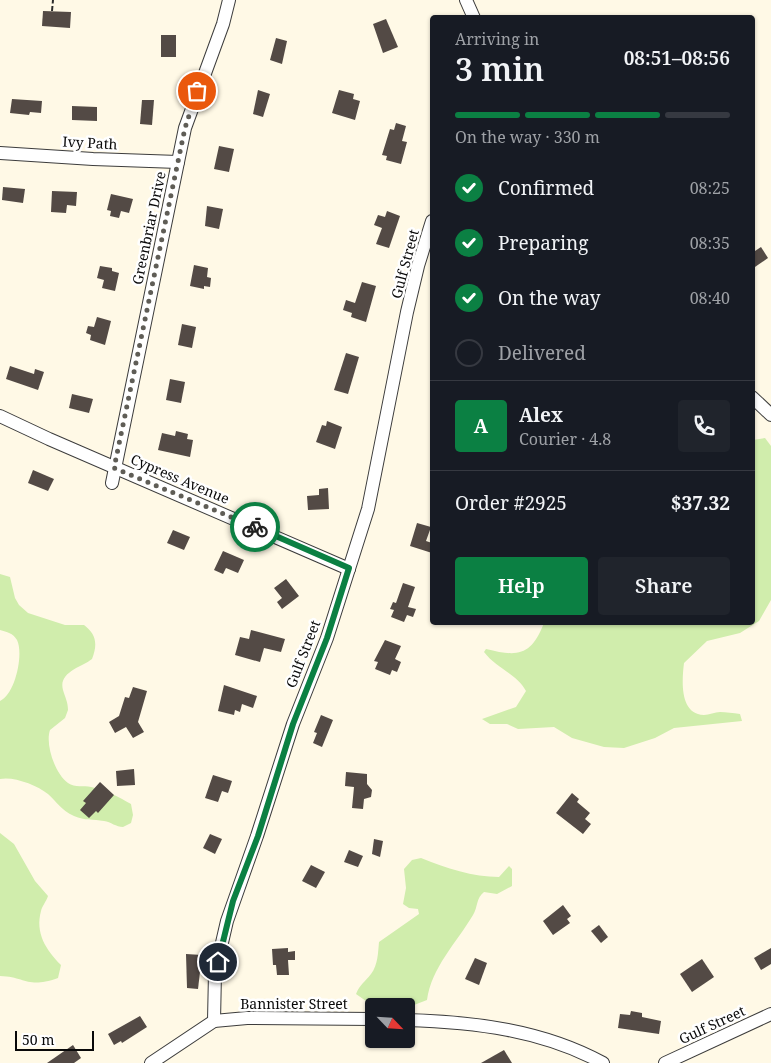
<!DOCTYPE html>
<html lang="en">
<head>
<meta charset="utf-8">
<style>
	:root { --surface:#171b24; --page:#20242c; --text:#f1f3f6; --muted:#9ea1a6; --line:#363941; --accent:#0b8043 }
	body { margin:0; font-family:"Noto Serif",serif; background:var(--page); color:var(--text); height:100vh; display:flex; flex-direction:column; font-size:19px; white-space:nowrap }
	* { box-sizing:border-box; margin:0 }
	p { font-size:16px; color:var(--muted) }
	.icon { flex:none; width:28px; height:28px; fill:none; stroke:currentColor; stroke-width:2; stroke-linecap:round; stroke-linejoin:round }
	.map { position:relative; flex:1; overflow:hidden }
	.sheet { position:absolute; left:430px; top:15px; width:325px; height:610px; display:flex; flex-direction:column; background:var(--surface); border-radius:5px; box-shadow:0 1px 4px #0004 }
	.sheet>* { flex:none }
	.needle { width:32px; rotate:115deg }
	.controls { position:absolute; left:365px; top:998px; display:grid; gap:10px }
	.controls a { display:grid; place-items:center; width:50px; height:50px; border-radius:5px; background:var(--surface); box-shadow:0 1px 4px #0004; font-size:25px }
	.scale { position:absolute; left:15px; bottom:12px; width:79px; box-sizing:border-box; padding-left:5px; border:2px solid #090909; border-top:0; font-size:14px; line-height:18px; white-space:nowrap; color:#090909; -webkit-text-stroke:4px #fff; paint-order:stroke }
	.pin { position:absolute; display:grid; place-items:center; width:42px; height:42px; color:#fff; margin:-21px; border:2px solid #fff; border-radius:50%; box-shadow:0 1px 5px #0007 }
	.courier { position:absolute; display:grid; place-items:center; width:50px; height:50px; margin:-25px; border:4px solid #0b8043; border-radius:50%; background:#fff; color:#222; box-shadow:0 1px 6px #0007 }
	.overview em { font-style:normal; font-weight:600 }
	.overview div { display:flex; flex-direction:column-reverse }
	.overview { display:flex; align-items:center; justify-content:space-between; height:85px; padding:0 25px }
	h1 { font-size:32px; font-weight:600; line-height:38px }
	.bar { display:grid; grid-template-columns:repeat(4,1fr); gap:8px 5px; align-content:center; height:60px; padding:0 25px }
	.bar i { height:6px; border-radius:4px; background:var(--line) }
	.bar .active { background:var(--accent) }
	.bar p { grid-column:span 4 }
	.line { display:flex; align-items:center; gap:12px; padding:0 25px; border-top:1px solid var(--line) }
	.line div { flex:1 }
	.round { display:grid; place-items:center; flex:none; width:52px; height:52px; border-radius:5px; background:var(--page) }
	ol { padding:0 25px; list-style:none }
	li { display:flex; align-items:center; gap:15px; height:55px }
	li p { margin-inline-start:auto }
	li .icon { padding:5px; border-radius:50%; background:var(--accent); color:#fff; stroke-width:4 }
	li:last-child { color:var(--muted) }
	li i { width:28px; height:28px; border:2px solid var(--line); border-radius:50% }
	.cta { display:flex; gap:10px; margin-top:auto; padding:10px 25px }
	.cta a { flex:1; height:58px; border-radius:5px; background:var(--accent); color:#fff; font-size:20px; font-weight:600; line-height:58px; text-align:center }
	.cta a+a { background:var(--page); color:var(--text) }
	.map>svg:first-child { display:block }
	.green { fill:#d0edac }
	.building { fill:#534a45 }
	.lines { fill:none; stroke-linecap:round; stroke-linejoin:round }
	.street-casing { stroke:#3c3c3c; stroke-width:14 }
	.path { stroke:#2b2b2b; stroke-width:2; stroke-dasharray:5 2.5; stroke-linecap:butt }
	.street { stroke:#fff; stroke-width:12 }
	.done { stroke:#5f5d56; stroke-width:5; stroke-dasharray:0 9 }
	.route { stroke:#0b8043; stroke-width:6 }
	.labels { text-anchor:middle; stroke-width:5; stroke-linejoin:round; paint-order:stroke }
	.street-label { font-size:14px; fill:#090909; stroke:#fff }
</style>
</head>
<body>
<div class="map">
<svg width="771" height="1063" viewBox="0 0 771 1063">
	<rect width="100%" height="100%" fill="#fff9e6"/>
	<!-- green -->
	<g class="green">
		<path d="M765,438L771,446V600L759,621L740,633L707,641L684,663C682,680 679,714 704,715C709,715 715,712 720,712C726,712 733,713 740,714L742,721L674,728L655,738L624,748L604,747L572,738L554,727L518,729L507,724H490L482,719L516,707L526,691C517,674 496,668 484,652L486,649C518,657 531,656 544,623L752,622L753,440Z"/>
		<path d="M0,574L10,577L15,598L19,605L28,613L65,625H84C96,634 98,644 92,659C82,667 58,672 63,690C65,697 68,702 68,710L65,718L50,730C45,744 55,774 68,783C75,788 84,785 91,787C105,790 119,797 131,804L133,815L131,823L123,827C116,827 111,822 104,821C93,819 85,821 74,816C61,810 57,802 48,794C37,785 13,776 0,779V701C15,695 24,654 17,640C13,633 7,632 0,630Z"/>
		<path d="M0,833L14,844L35,881L48,896C46,902 42,906 41,911C35,933 46,950 61,965L58,978C27,989 27,977 0,976Z"/>
		<path d="M421,858C446,868 473,877 499,877L509,866L512,869V886L497,894L484,892C476,898 478,907 473,915C457,942 431,968 427,1000L414,1005L388,999L366,1001L356,994C360,984 365,982 371,974C378,965 378,952 379,942L419,914L418,909L409,908L403,904L406,888L404,869L412,860Z"/>
	</g>
	<!-- building -->
	<g class="building">
		<polygon points="43,11 71,12 70,28 42,26"/>
		<polygon points="386,19 398,47 383,53 373,24"/>
		<rect x="161" y="35" width="15" height="22"/>
		<polygon points="276,38 287,41 282,64 270,60"/>
		<polygon points="258,90 270,94 263,117 253,114"/>
		<polygon points="339,90 354,94 353,99 360,101 355,120 332,113"/>
		<polygon points="12,99 42,101 41,113 30,112 29,115 10,113"/>
		<polygon points="142,100 154,100 152,125 140,124"/>
		<polygon points="72,106 97,107 97,121 72,120"/>
		<polygon points="396,123 406,126 402,141 407,142 401,164 386,160 387,156 382,155 390,129 394,130"/>
		<polygon points="219,146 234,149 229,172 214,169"/>
		<polygon points="3,187 25,189 23,203 2,200"/>
		<polygon points="52,191 77,192 76,206 67,205 66,213 51,212"/>
		<polygon points="111,194 133,199 129,213 121,211 119,218 110,216 111,211 107,210"/>
		<polygon points="207,206 223,209 219,229 205,226"/>
		<polygon points="387,211 400,216 389,248 376,244 382,228 374,225 378,215 385,217"/>
		<polygon points="761,247 768,258 752,269 752,253"/>
		<polygon points="194,265 208,268 207,277 211,278 210,287 204,286 204,289 190,286"/>
		<polygon points="100,266 112,268 112,271 119,273 115,291 102,288 104,280 97,278"/>
		<polygon points="362,282 376,286 366,322 351,317 352,313 343,310 346,300 355,303"/>
		<polygon points="97,317 111,321 105,345 90,340 91,335 86,333 88,326 94,327"/>
		<polygon points="182,324 196,327 192,348 178,345"/>
		<polygon points="346,353 359,357 348,394 334,390"/>
		<polygon points="10,366 34,374 35,369 44,372 38,390 6,379"/>
		<polygon points="170,379 185,382 181,403 166,400"/>
		<polygon points="72,394 93,399 89,413 69,408"/>
		<polygon points="327,421 342,427 335,449 316,442 322,425 326,426"/>
		<polygon points="176,431 188,434 187,439 193,440 190,457 158,450 162,433 175,436"/>
		<polygon points="33,470 54,479 48,491 28,483"/>
		<polygon points="328,488 329,509 308,510 307,496 319,495 319,489"/>
		<polygon points="417,523 431,527 426,541 432,543 432,553 410,546"/>
		<polygon points="173,530 190,537 184,550 167,543"/>
		<polygon points="223,551 244,560 238,573 226,568 223,574 214,570"/>
		<polygon points="286,579 299,596 282,609 277,602 282,598 274,588"/>
		<polygon points="403,583 415,587 408,607 416,609 413,617 407,615 404,622 391,617 394,610 390,609 393,602 396,603"/>
		<polygon points="251,630 285,639 281,652 264,648 260,662 235,655 240,637 249,639"/>
		<polygon points="385,640 401,646 395,659 401,662 397,672 392,670 390,675 375,669 378,662 374,661"/>
		<polygon points="224,685 257,696 253,708 242,704 240,712 235,710 234,715 218,711"/>
		<polygon points="133,687 147,691 138,722 144,732 133,738 126,727 115,733 109,722 119,716 125,697 129,698"/>
		<polygon points="321,715 333,720 322,747 313,743 317,733 314,732"/>
		<polygon points="134,769 135,785 117,786 116,771"/>
		<polygon points="346,772 367,774 367,784 372,790 371,797 364,799 363,809 352,808 354,787 345,786"/>
		<polygon points="213,775 232,781 228,793 222,791 218,802 205,798"/>
		<polygon points="100,782 114,795 98,813 96,811 89,818 80,810 86,803 83,801"/>
		<polygon points="572,793 579,799 577,802 590,813 585,819 591,824 583,834 556,813"/>
		<polygon points="210,834 222,839 215,854 203,848"/>
		<polygon points="374,839 383,841 380,857 372,854"/>
		<polygon points="349,850 363,856 358,867 344,862"/>
		<polygon points="311,865 325,872 316,888 302,881"/>
		<polygon points="563,905 571,916 567,919 570,923 553,935 543,921"/>
		<polygon points="599,925 608,937 601,943 591,931"/>
		<polygon points="288,948 288,952 295,951 295,960 288,960 289,975 277,975 276,965 273,965 272,949"/>
		<polygon points="771,948 771,964 761,970 754,958"/>
		<polygon points="186,954 202,955 198,989 187,988"/>
		<polygon points="475,958 487,963 479,985 465,979"/>
		<polygon points="702,959 714,977 692,992 680,974"/>
		<polygon points="631,1011 642,1013 642,1017 661,1021 659,1034 618,1028 620,1014 630,1015"/>
		<polygon points="140,1016 147,1027 122,1043 121,1041 114,1045 108,1034"/>
		<polygon points="73,1045 81,1058 74,1063 47,1063"/>
		<polygon points="504,1050 512,1063 481,1063"/>
	</g>
	<g class="lines">
		<defs>
			<g id="street">
				<polyline points="466,0 474,18"/>
				<polyline points="0,153 93,159 178,162"/>
				<polyline points="752,397 771,415"/>
				<polyline points="0,416 49,439 349,569"/>
				<polyline points="112,483 185,128 223,24 229,0"/>
				<path d="M406,1020C475,1022 542,1030 603,1063"/>
				<polyline points="214,1021 247,1018 374,1019"/>
				<polyline points="151,1063 214,1021 215,973 227,921 257,836 293,724 327,638 368,509 407,312 418,266 432,221"/>
				<polyline points="665,1063 771,1014"/>
			</g>
		</defs>
		<!-- street casing -->
		<use href="#street" class="street-casing"/>
		<!-- path -->
		<polyline class="path" points="52,11 53,0"/>
		<!-- street -->
		<use href="#street" class="street"/>
	</g>
	<g class="lines">
		<!-- done -->
		<polyline class="done" points="197,91 185,128 114,468 255,527"/>
		<!-- route -->
		<polyline class="route" points="218,962 233,901 258,836 293,724 327,638 349,568 255,527"/>
	</g>
	<g class="labels">
		<!-- street labels -->
		<g class="street-label">
			<text transform="translate(90 143) rotate(3)" y="5">Ivy Path</text>
			<text transform="translate(149 228) rotate(-78)" y="5">Greenbriar Drive</text>
			<text transform="translate(405 264) rotate(-75)" y="5">Gulf Street</text>
			<text transform="translate(180 479) rotate(23)" y="5">Cypress Avenue</text>
			<text transform="translate(303 654) rotate(-69)" y="5">Gulf Street</text>
			<text x="294" y="1009">Bannister Street</text>
			<text transform="translate(712 1025) rotate(-25)" y="5">Gulf Street</text>
		</g>
	</g>
</svg>
<div class="controls">
<a><svg class="needle" viewBox="-14 -14 28 28"><path d="M0-13l5 13h-10z" fill="#e53935"/><path d="M0 13l5-13h-10z" fill="#9ea1a6"/></svg></a>
</div>
<div class="scale">50 m</div>
<div class="pin" style="left:197px;top:91px;background:#ea580c"><svg class="icon" aria-label="bag" viewBox="0 0 24 24"><path d="M5 8h14l-1 12H6zM9 8a3 3 0 0 1 6 0"/></svg></div>
<div class="pin" style="left:218px;top:962px;background:#1f2937"><svg class="icon" aria-label="home" viewBox="0 0 24 24"><path d="M3 11l9-7 9 7M6 9v11h12V9"/></svg></div>
<div class="courier" style="left:255px;top:527px"><svg class="icon" aria-label="bike" viewBox="0 0 24 24"><circle cx="6" cy="16" r="4"/><circle cx="18" cy="16" r="4"/><path d="M6 16l4-8h5l3 8M10 8l3 8H6M13 5h3"/></svg></div>
<section class="sheet">
<div class="overview"><div><h1>3 min</h1><p>Arriving in</p></div><em>08:51–08:56</em></div>
<div class="bar"><i class="active"></i><i class="active"></i><i class="active"></i><i></i><p>On the way · 330 m</p></div>
<ol>
<li><svg class="icon" aria-label="check" viewBox="0 0 24 24"><path d="M5 12l5 5 9-10"/></svg>Confirmed<p>08:25</p></li>
<li><svg class="icon" aria-label="check" viewBox="0 0 24 24"><path d="M5 12l5 5 9-10"/></svg>Preparing<p>08:35</p></li>
<li><svg class="icon" aria-label="check" viewBox="0 0 24 24"><path d="M5 12l5 5 9-10"/></svg>On the way<p>08:40</p></li>
<li><i></i>Delivered</li>
</ol>
<div class="line" style="height:90px"><b class="round" style="background:var(--accent);color:#fff">A</b><div><b>Alex</b><p>Courier · 4.8</p></div><a class="round"><svg class="icon" aria-label="phone" viewBox="0 0 24 24"><path d="M5 4h4l2 5-3 2q2 4 5 5l2-3 5 2v4C11 20 4 13 5 4z"/></svg></a></div>
<div class="line" style="height:65px"><div>Order #2925</div><b>$37.32</b></div>
<div class="cta"><a>Help</a><a>Share</a></div>
</section>
</div>
</body>
</html>
